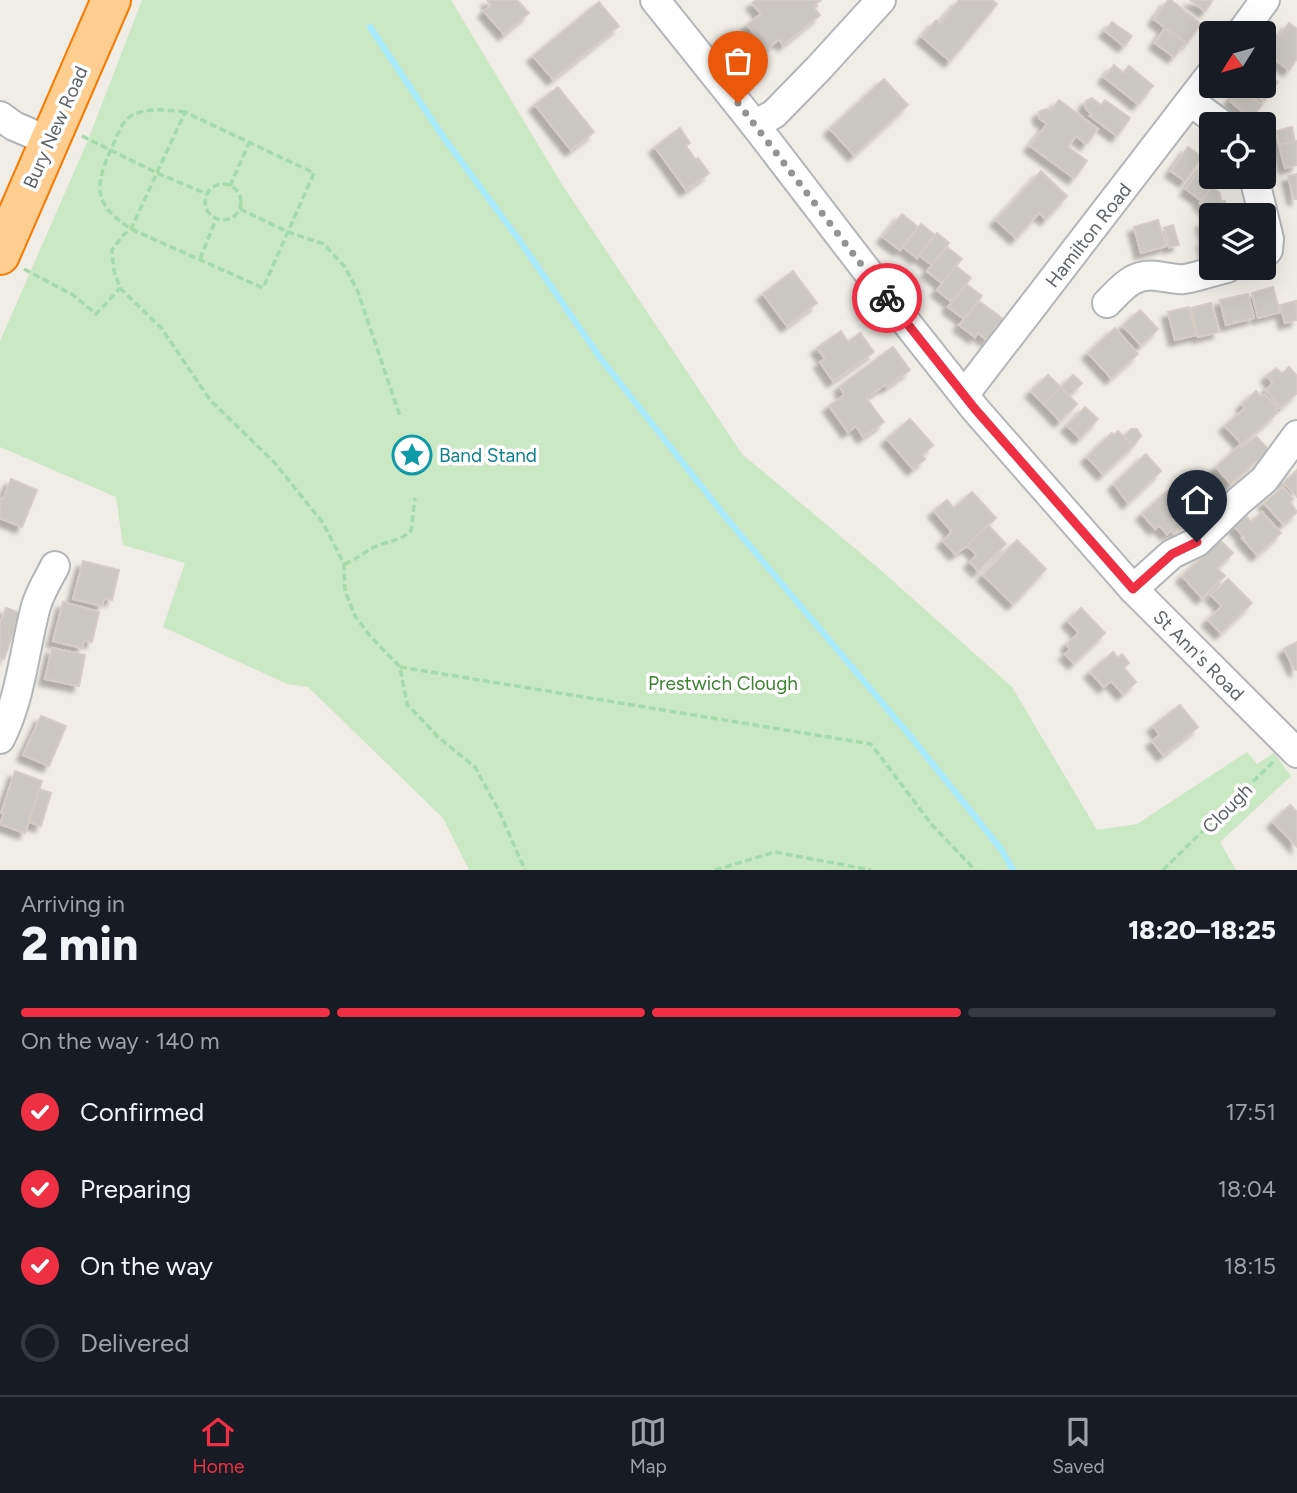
<!DOCTYPE html>
<html lang="en">
<head>
<meta charset="utf-8">
<style>
	:root { --surface:#171b24; --page:#20242c; --text:#f1f3f6; --muted:#9ea1a6; --line:#363941; --accent:#ee2f44 }
	body { margin:0; font-family:Figtree,sans-serif; background:var(--page); color:var(--text); height:100vh; display:flex; flex-direction:column; font-size:26px; white-space:nowrap }
	* { box-sizing:border-box; margin:0 }
	p { font-size:23px; color:var(--muted) }
	.icon { flex:none; width:38px; height:38px; fill:none; stroke:currentColor; stroke-width:2; stroke-linecap:round; stroke-linejoin:round }
	.map { position:relative; height:870px; overflow:hidden }
	.drawer { display:flex; flex-direction:column; background:var(--surface); flex:1 }
	.drawer>* { flex:none }
	.needle { width:46px; rotate:233deg }
	.fabs { position:absolute; left:1199px; top:21px; display:grid; gap:14px }
	.fabs a { display:grid; place-items:center; width:77px; height:77px; border-radius:7px; background:var(--surface); box-shadow:0 7px 28px #0002; font-size:35px }
	.pin { position:absolute; display:grid; place-items:center; width:60px; height:60px; color:#fff; margin:-72px -30px; border-radius:50% 50% 50% 0; rotate:-45deg; box-shadow:0 0 7px #0007 }
	.pin .icon { rotate:45deg }
	.courier { position:absolute; display:grid; place-items:center; width:70px; height:70px; margin:-35px; border:5px solid #ee2f44; border-radius:50%; background:#fff; color:#222; box-shadow:0 2px 9px #0007 }
	.summary em { font-style:normal; font-weight:800 }
	.summary div { display:flex; flex-direction:column-reverse }
	.summary { display:flex; align-items:center; justify-content:space-between; height:119px; padding:0 21px }
	h1 { font-size:46px; font-weight:800; line-height:52px }
	.bar { display:grid; grid-template-columns:repeat(4,1fr); gap:10px 7px; align-content:center; height:84px; padding:0 21px }
	.bar i { height:9px; border-radius:5px; background:var(--line) }
	.bar .on { background:var(--accent) }
	.bar p { grid-column:span 4 }
	ol { padding:0 21px; list-style:none }
	li { display:flex; align-items:center; gap:21px; height:77px }
	li p { margin-inline-start:auto }
	li .icon { padding:7px; border-radius:50%; background:var(--accent); color:#fff; stroke-width:4 }
	li:last-child { color:var(--muted) }
	li i { width:38px; height:38px; border:4px solid var(--line); border-radius:50% }
	.dock { display:flex; justify-content:space-around; align-items:center; height:98px; border-top:2px solid var(--line); background:var(--surface); font-size:19px; color:var(--muted) }
	.dock a { display:grid; justify-items:center; gap:4px }
	.dock .on { color:var(--accent) }
	.map>svg:first-child { display:block }
	.green { fill:#cae8c3 }
	.lines { fill:none; stroke-linecap:round; stroke-linejoin:round }
	.stream { stroke:#a8eaff; stroke-width:6 }
	.building { fill:#cbc7c2; stroke:#d5cdc4; stroke-width:2; filter:url(#shadow) }
	.minor-casing { stroke:#b2b6b9; stroke-width:32 }
	.highway-casing { stroke:#f77a00; stroke-width:42 }
	.path { stroke:#a5daa9; stroke-width:3.5; stroke-dasharray:7 3.5; stroke-linecap:butt }
	.minor { stroke:#fff; stroke-width:28 }
	.highway { stroke:#ffcd8f; stroke-width:38 }
	.done { stroke:#919493; stroke-width:7; stroke-dasharray:0 12.6 }
	.route { stroke:#ee2f44; stroke-width:9 }
	.labels { text-anchor:middle; stroke-width:7; stroke-linejoin:round; paint-order:stroke }
	.street-label { font-size:19px; fill:#5e6467; stroke:#fff }
	.culture-label { font-size:19px; fill:#0d838f; stroke:#fff; text-anchor:start }
	.park-label { font-size:19px; fill:#3d8231; stroke:#fff }
</style>
</head>
<body>
<div class="map">
<svg width="1297" height="870" viewBox="0 0 1297 870">
	<defs>
		<filter id="shadow"><feDropShadow dx="-6" dy="6" stdDeviation="2" flood-color="#0004"/></filter>
	</defs>
	<rect width="100%" height="100%" fill="#f0ece6"/>
	<!-- green -->
	<polygon class="green" points="142,0 451,0 563,186 742,454 876,566 1012,687 1097,830 1137,824 1247,752 1257,764 1274,753 1291,776 1220,842 1236,870 469,870 443,818 308,687 287,684 163,627 185,563 123,545 116,497 0,447 0,341 88,140"/>
	<g class="lines">
		<!-- stream -->
		<polyline class="stream" points="370,27 444,138 517,237 601,359 728,520 911,737 1001,849 1013,870"/>
	</g>
	<!-- building -->
	<g class="building">
		<polygon points="487,0 517,0 529,13 504,34 484,11 491,5"/>
		<polygon points="756,0 821,0 815,5 817,6 814,8 820,15 783,45 779,39 767,49 747,25 761,14 752,3"/>
		<polygon points="959,0 992,0 997,4 950,61 922,37 936,20 940,23"/>
		<polygon points="1168,0 1171,0 1201,24 1186,44 1154,19"/>
		<polygon points="1190,0 1213,0 1205,11"/>
		<polygon points="599,2 619,26 553,79 533,56"/>
		<polygon points="1112,22 1132,36 1124,46 1105,31"/>
		<polygon points="1289,23 1297,29 1297,59 1289,70 1266,53 1272,45 1270,43 1277,34 1279,36"/>
		<polygon points="1165,28 1185,42 1174,57 1155,43"/>
		<polygon points="1114,65 1123,73 1129,66 1153,86 1138,104 1104,77"/>
		<polygon points="1264,71 1278,82 1264,101 1243,86 1264,86"/>
		<polygon points="884,79 908,105 854,155 830,129"/>
		<polygon points="1239,86 1262,105 1251,118 1230,101"/>
		<polygon points="558,87 594,132 571,150 535,105"/>
		<polygon points="1092,98 1101,105 1105,100 1130,118 1117,136 1090,116 1092,115 1085,107 1085,104 1086,101"/>
		<polygon points="1059,100 1098,129 1086,144 1076,136 1068,147 1087,161 1074,178 1030,146 1047,124 1039,118 1039,112 1043,110 1048,109 1051,111"/>
		<polygon points="1292,127 1295,142 1279,145 1276,131"/>
		<polygon points="680,128 690,143 686,146 696,160 698,158 709,173 686,190 655,147"/>
		<polygon points="1297,141 1297,165 1285,168 1279,145"/>
		<polygon points="1188,147 1202,157 1185,181 1171,171"/>
		<polygon points="1205,163 1211,168 1211,177 1220,177 1202,201 1186,189"/>
		<polygon points="1041,171 1067,196 1046,219 1039,213 1016,238 996,220"/>
		<polygon points="1297,174 1297,199 1294,199 1288,176"/>
		<polygon points="1212,187 1220,193 1221,201 1225,201 1228,215 1211,215 1211,220 1208,220 1205,207 1200,203"/>
		<polygon points="902,214 918,227 900,250 883,237"/>
		<polygon points="1158,220 1166,246 1141,253 1134,227"/>
		<polygon points="1208,220 1211,220 1211,238 1206,239 1202,222"/>
		<polygon points="921,224 935,235 917,258 903,247"/>
		<polygon points="1173,225 1179,245 1169,247 1164,228"/>
		<polygon points="937,233 949,243 932,265 919,255"/>
		<polygon points="1211,238 1211,255 1206,256 1203,241"/>
		<polygon points="947,247 962,259 942,283 927,271"/>
		<polygon points="956,266 971,278 952,302 937,290"/>
		<polygon points="793,271 817,303 787,326 763,294"/>
		<polygon points="966,284 982,296 964,319 948,307"/>
		<polygon points="1273,287 1280,312 1258,318 1252,293"/>
		<polygon points="1248,294 1254,318 1226,325 1220,300"/>
		<polygon points="979,301 1003,319 987,340 978,333 975,337 959,325"/>
		<polygon points="1296,301 1297,320 1285,323 1280,305"/>
		<polygon points="1211,303 1219,332 1198,337 1191,308"/>
		<polygon points="1189,307 1196,335 1175,340 1168,312"/>
		<polygon points="1140,310 1158,329 1141,345 1123,326"/>
		<polygon points="1115,328 1138,354 1111,378 1088,353"/>
		<polygon points="841,331 848,342 860,333 874,352 833,381 820,362 825,359 817,348"/>
		<polygon points="893,347 910,370 887,387 885,385 866,398 884,422 863,437 856,426 848,432 829,406 844,395 840,386"/>
		<polygon points="1289,367 1297,376 1297,393 1281,407 1266,390 1273,383 1267,376 1276,368 1282,374"/>
		<polygon points="1048,375 1061,387 1044,404 1031,391"/>
		<polygon points="1073,375 1082,383 1069,396 1061,387"/>
		<polygon points="1061,387 1077,404 1060,421 1044,404"/>
		<polygon points="1256,391 1261,397 1265,394 1278,408 1275,410 1277,413 1242,444 1225,426 1245,408 1242,404"/>
		<polygon points="1085,407 1098,419 1080,438 1067,426"/>
		<polygon points="910,419 933,445 922,455 925,459 913,469 887,439"/>
		<polygon points="1131,429 1137,429 1141,436 1133,446 1124,436"/>
		<polygon points="1118,431 1133,446 1103,474 1087,457 1112,433 1114,435"/>
		<polygon points="1256,436 1269,450 1231,484 1216,467 1240,445 1242,448"/>
		<polygon points="1146,454 1161,471 1128,503 1114,484"/>
		<polygon points="1297,470 1297,497 1284,483"/>
		<polygon points="11,479 37,490 22,527 0,518 0,498 3,499"/>
		<polygon points="1283,487 1293,499 1290,502 1297,512 1283,524 1264,503"/>
		<polygon points="1170,489 1180,500 1177,502 1191,518 1174,533 1171,530 1167,534 1159,525 1155,529 1142,514"/>
		<polygon points="972,492 996,518 967,546 955,554 943,541 952,532 934,511 947,500 954,508"/>
		<polygon points="1262,512 1281,533 1257,555 1242,538 1244,537 1234,526 1246,516 1251,522"/>
		<polygon points="988,525 1006,544 978,571 970,562 977,555 967,546"/>
		<polygon points="1017,540 1046,569 1013,604 983,575"/>
		<polygon points="1220,540 1233,553 1217,568 1225,576 1202,598 1182,576"/>
		<polygon points="83,561 119,570 112,600 104,598 102,606 73,599"/>
		<polygon points="1228,579 1252,603 1221,633 1208,620 1222,606 1211,595"/>
		<polygon points="63,602 99,612 92,642 84,640 82,648 53,641"/>
		<polygon points="6,608 20,613 4,659 0,658 0,623"/>
		<polygon points="1081,608 1105,633 1074,663 1065,654 1070,650 1067,644 1079,633 1068,621"/>
		<polygon points="1297,642 1297,670 1295,670 1284,649"/>
		<polygon points="52,648 85,655 79,686 45,679"/>
		<polygon points="1113,652 1118,658 1122,654 1129,663 1124,668 1136,682 1123,694 1111,681 1104,687 1090,672"/>
		<polygon points="1180,705 1198,727 1163,755 1152,741 1160,735 1153,726"/>
		<polygon points="41,716 66,726 49,766 23,755"/>
		<polygon points="15,771 42,781 25,833 0,824 4,813 1,813"/>
		<polygon points="39,789 51,793 41,826 29,822"/>
		<polygon points="1290,805 1297,812 1297,847 1273,822"/>
	</g>
	<g class="lines">
		<defs>
			<g id="minor">
				<polyline points="655,0 755,125 910,327 975,409 1133,589 1297,753"/>
				<polyline points="1241,33 1265,0"/>
				<polyline points="1191,102 1221,124"/>
				<polyline points="0,116 14,126 49,141"/>
				<polyline points="755,125 774,114 818,69 881,0"/>
				<polyline points="1254,177 1269,239 1268,250 1264,254"/>
				<path d="M1107,303C1122,288 1134,272 1157,276C1167,277 1175,280 1184,279C1198,277 1213,271 1227,268"/>
				<polyline points="964,395 1211,74"/>
				<polyline points="1133,589 1172,554 1197,542 1239,501 1264,480 1297,435"/>
				<path d="M0,739C21,698 24,651 36,606C40,592 49,578 55,566"/>
			</g>
			<polyline id="highway" points="0,255 111,0"/>
		</defs>
		<!-- minor casing -->
		<use href="#minor" class="minor-casing"/>
		<!-- highway casing -->
		<use href="#highway" class="highway-casing"/>
		<!-- path -->
		<g class="path">
			<path d="M185,112C168,110 146,107 131,116C121,122 117,137 112,147C94,187 93,204 131,229L263,288L314,173L185,112L131,229L123,235L112,250L114,271L120,288L162,329L210,400L274,462L323,523L344,564L345,591L355,616L370,636L400,667L407,704L438,737L475,767L499,811L525,870"/>
			<polyline points="82,136 157,173 207,194"/>
			<circle cx="223" cy="202" r="18"/>
			<polyline points="230,186 249,143"/>
			<polyline points="240,209 288,232 324,244 345,267 358,292 400,416"/>
			<polyline points="200,259 216,219"/>
			<polyline points="24,269 73,295 96,314 120,288"/>
			<path d="M344,564C357,560 366,550 379,545C391,541 401,540 411,531L415,498"/>
			<polyline points="400,667 871,744 932,825 975,870"/>
			<polyline points="715,870 775,852 871,870"/>
			<polyline points="1163,870 1274,761"/>
		</g>
		<!-- minor -->
		<use href="#minor" class="minor"/>
		<!-- highway -->
		<use href="#highway" class="highway"/>
	</g>
	<g class="lines">
		<!-- done -->
		<polyline class="done" points="738,103 887,298"/>
		<!-- route -->
		<polyline class="route" points="887,298 975,409 1133,589 1172,554 1197,542"/>
	</g>
	<!-- icons -->
	<defs>
		<symbol id="sight-ring" viewBox="-11 -11 22 22"><circle r="9.5" fill="#fff" stroke="#0f9aa8" stroke-width="1.5"/><path d="M0-6L1.8-2.2L6-1.7L2.9 1.2L3.7 5.4L0 3.3L-3.7 5.4L-2.9 1.2L-6-1.7L-1.8-2.2Z" fill="#0f9aa8"/></symbol>
	</defs>
	<g fill-rule="evenodd">
		<use href="#sight-ring" x="390" y="433" width="44" height="44"/>
	</g>
	<g class="labels">
		<!-- street labels -->
		<g class="street-label">
			<text transform="translate(55 127) rotate(-66)" y="7">Bury New Road</text>
			<text transform="translate(1088 235) rotate(-52)" y="7">Hamilton Road</text>
			<text transform="translate(1199 655) rotate(45)" y="7">St Ann's Road</text>
			<text transform="translate(1227 808) rotate(-45)" y="7">Clough</text>
		</g>
		<!-- culture labels -->
		<g class="culture-label">
			<text x="439" y="462">Band Stand</text>
		</g>
		<!-- park labels -->
		<g class="park-label">
			<text x="723" y="690">Prestwich Clough</text>
		</g>
	</g>
</svg>
<div class="fabs">
<a><svg class="needle" viewBox="-14 -14 28 28"><path d="M0-13l5 13h-10z" fill="#e53935"/><path d="M0 13l5-13h-10z" fill="#9ea1a6"/></svg></a>
<a><svg class="icon" aria-label="locate" viewBox="0 0 24 24"><circle cx="12" cy="12" r="6"/><path d="M12 2v4M12 18v4M2 12h4M18 12h4"/></svg></a>
<a><svg class="icon" aria-label="layers" viewBox="0 0 24 24"><path d="M12 4l9 5-9 5-9-5zM3 14l9 5 9-5"/></svg></a>
</div>
<div class="pin" style="left:738px;top:103px;background:#ea580c"><svg class="icon" aria-label="bag" viewBox="0 0 24 24"><path d="M5 8h14l-1 12H6zM9 8a3 3 0 0 1 6 0"/></svg></div>
<div class="pin" style="left:1197px;top:542px;background:#1f2937"><svg class="icon" aria-label="home" viewBox="0 0 24 24"><path d="M3 11l9-7 9 7M6 9v11h12V9"/></svg></div>
<div class="courier" style="left:887px;top:298px"><svg class="icon" aria-label="bike" viewBox="0 0 24 24"><circle cx="6" cy="16" r="4"/><circle cx="18" cy="16" r="4"/><path d="M6 16l4-8h5l3 8M10 8l3 8H6M13 5h3"/></svg></div>
</div>
<section class="drawer">
<div class="summary"><div><h1>2 min</h1><p>Arriving in</p></div><em>18:20–18:25</em></div>
<div class="bar"><i class="on"></i><i class="on"></i><i class="on"></i><i></i><p>On the way · 140 m</p></div>
<ol>
<li><svg class="icon" aria-label="check" viewBox="0 0 24 24"><path d="M5 12l5 5 9-10"/></svg>Confirmed<p>17:51</p></li>
<li><svg class="icon" aria-label="check" viewBox="0 0 24 24"><path d="M5 12l5 5 9-10"/></svg>Preparing<p>18:04</p></li>
<li><svg class="icon" aria-label="check" viewBox="0 0 24 24"><path d="M5 12l5 5 9-10"/></svg>On the way<p>18:15</p></li>
<li><i></i>Delivered</li>
</ol>
</section>
<nav class="dock">
<a class="on"><svg class="icon" aria-label="home" viewBox="0 0 24 24"><path d="M3 11l9-7 9 7M6 9v11h12V9"/></svg>Home</a>
<a><svg class="icon" aria-label="map" viewBox="0 0 24 24"><path d="M3 6l6-2 6 2 6-2v14l-6 2-6-2-6 2zM9 4v14M15 6v14"/></svg>Map</a>
<a><svg class="icon" aria-label="saved" viewBox="0 0 24 24"><path d="M7 4h10v16l-5-4-5 4z"/></svg>Saved</a>
</nav>
</body>
</html>
